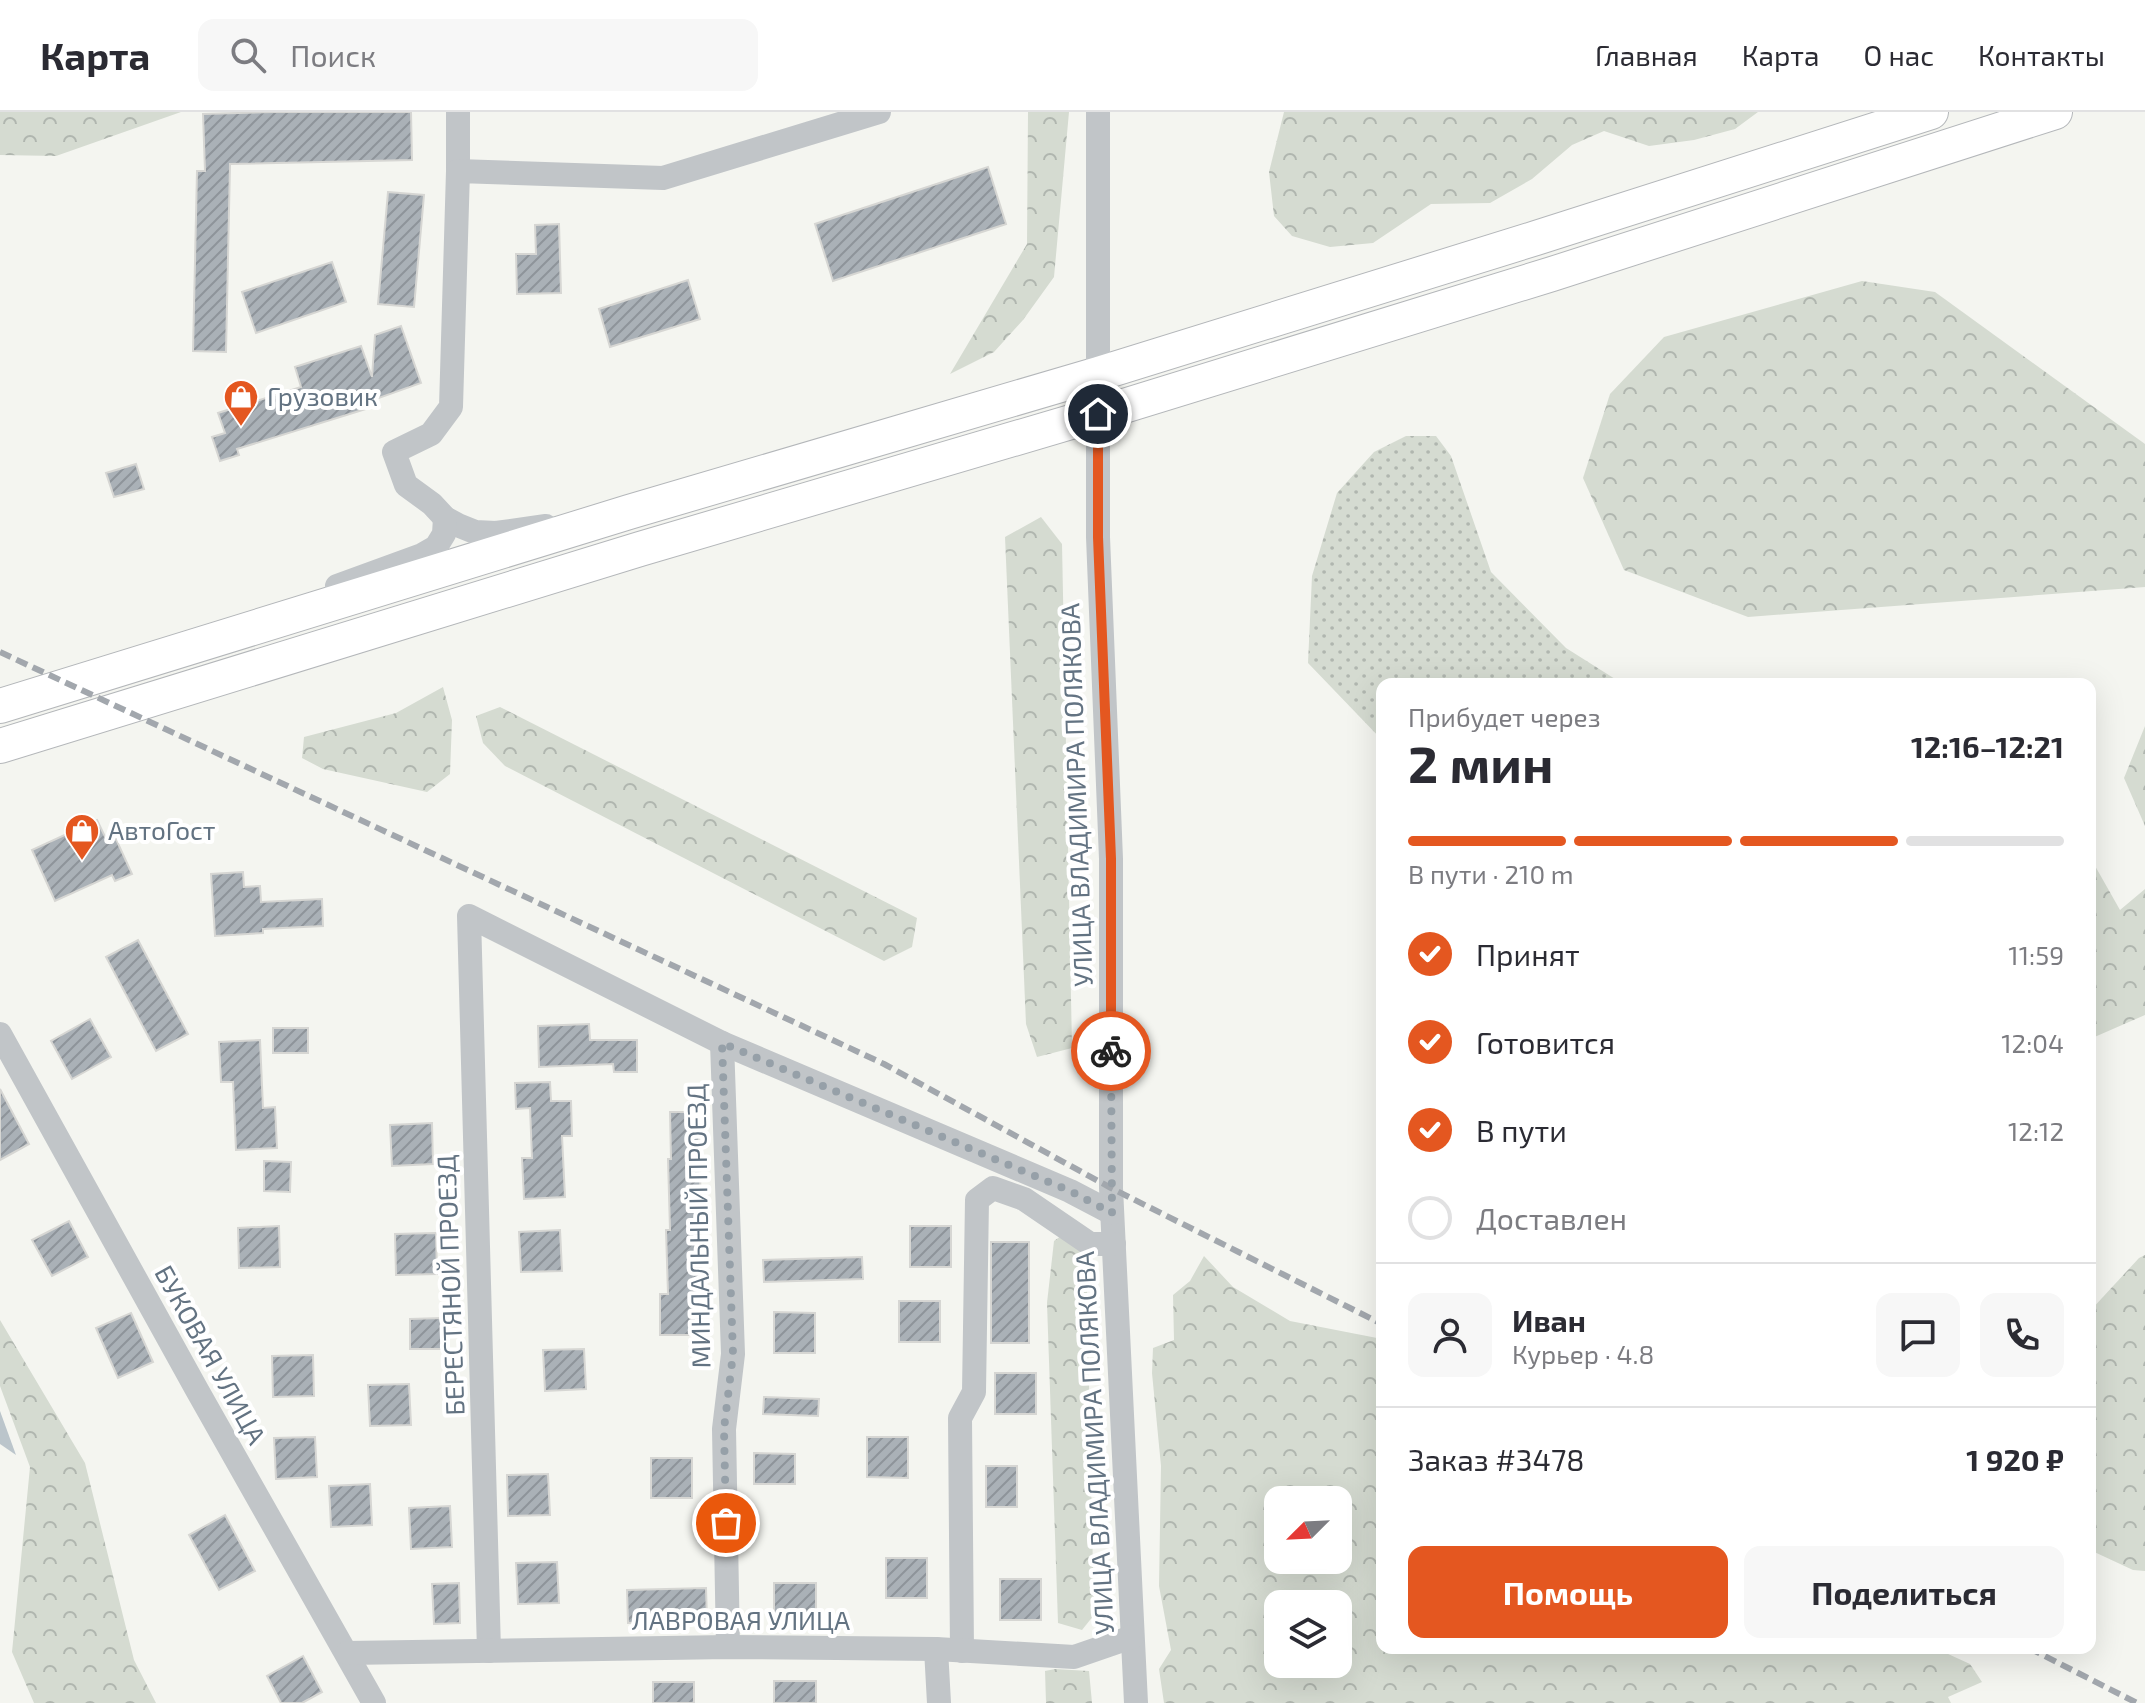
<!DOCTYPE html>
<html lang="ru">
<head>
<meta charset="utf-8">
<style>
	:root { --surface:#fff; --page:#f7f7f7; --text:#2b2b33; --muted:#7c7c81; --line:#e1e1e2; --accent:#e45720 }
	body { margin:0; font-family:"Exo 2",sans-serif; background:var(--page); color:var(--text); height:100vh; display:flex; flex-direction:column; font-size:30px; white-space:nowrap }
	* { box-sizing:border-box; margin:0 }
	p { font-size:26px; color:var(--muted) }
	.icon { flex:none; width:44px; height:44px; fill:none; stroke:currentColor; stroke-width:2; stroke-linecap:round; stroke-linejoin:round }
	.map { position:relative; flex:1; overflow:hidden }
	.sheet { position:absolute; left:1376px; top:566px; width:720px; height:976px; display:flex; flex-direction:column; background:var(--surface); border-radius:16px; box-shadow:0 8px 32px #0002 }
	.sheet>* { flex:none }
	.needle { width:52px; rotate:246deg }
	.tools { position:absolute; left:1264px; top:1374px; display:grid; gap:16px }
	.tools a { display:grid; place-items:center; width:88px; height:88px; border-radius:16px; background:var(--surface); box-shadow:0 8px 32px #0002; font-size:40px }
	.pin { position:absolute; display:grid; place-items:center; width:68px; height:68px; color:#fff; margin:-34px; border:4px solid #fff; border-radius:50%; box-shadow:0 2px 8px #0007 }
	.courier { position:absolute; display:grid; place-items:center; width:80px; height:80px; margin:-40px; border:6px solid #e45720; border-radius:50%; background:#fff; color:#222; box-shadow:0 2px 10px #0007 }
	.summary em { font-style:normal; font-weight:700 }
	.summary div { display:flex; flex-direction:column-reverse }
	.summary { display:flex; align-items:center; justify-content:space-between; height:136px; padding:0 32px }
	h1 { font-size:52px; font-weight:700; line-height:60px }
	.bar { display:grid; grid-template-columns:repeat(4,1fr); gap:12px 8px; align-content:center; height:96px; padding:0 32px }
	.bar i { height:10px; border-radius:6px; background:var(--line) }
	.bar .selected { background:var(--accent) }
	.bar p { grid-column:span 4 }
	.line { display:flex; align-items:center; gap:20px; padding:0 32px; border-top:2px solid var(--line) }
	.line div { flex:1 }
	.round { display:grid; place-items:center; flex:none; width:84px; height:84px; border-radius:16px; background:var(--page) }
	ol { padding:0 32px; list-style:none }
	li { display:flex; align-items:center; gap:24px; height:88px }
	li p { margin-inline-start:auto }
	li .icon { padding:8px; border-radius:50%; background:var(--accent); color:#fff; stroke-width:4 }
	li:last-child { color:var(--muted) }
	li i { width:44px; height:44px; border:4px solid var(--line); border-radius:50% }
	.primary-button { display:flex; gap:16px; margin-top:auto; padding:16px 32px }
	.primary-button a { flex:1; height:92px; border-radius:16px; background:var(--accent); color:#fff; font-size:32px; font-weight:700; line-height:92px; text-align:center }
	.primary-button a+a { background:var(--page); color:var(--text) }
	header { display:flex; align-items:center; gap:48px; box-sizing:border-box; height:112px; padding:0 40px; background:var(--surface); border-bottom:2px solid var(--line) }
	header strong { font-size:38px }
	nav { display:flex; gap:44px; margin-inline-start:auto; font-size:28px }
	.search { width:560px; height:72px; background:var(--page); display:flex; align-items:center; gap:20px; box-sizing:border-box; padding:0 28px; border-radius:16px; color:var(--muted); font-size:30px }
	.map>svg:first-child { display:block }
	.grass { fill:url(#grass-dots) }
	.forest { fill:url(#forest-crowns); fill-rule:evenodd }
	.water { fill:#bbc5cb }
	.building { fill:url(#building-hatch); stroke:#d6d6d3; stroke-width:2 }
	.lines { fill:none; stroke-linecap:round; stroke-linejoin:round }
	.highway-casing { stroke:#b4b7ba; stroke-width:36 }
	.minor { stroke:#c1c5c8; stroke-width:24 }
	.highway { stroke:#fff; stroke-width:34 }
	.rail { stroke:#a2a7ad; stroke-width:6; stroke-dasharray:12 6; stroke-linecap:butt }
	.done { stroke:#96a0a8; stroke-width:8; stroke-dasharray:0 14.4 }
	.route { stroke:#e45720; stroke-width:10 }
	.labels { text-anchor:middle; stroke-width:8; stroke-linejoin:round; paint-order:stroke }
	.poi-label { font-size:26px; fill:#637382; stroke:#fff; text-anchor:start }
	.street-label { font-size:26px; fill:#637382; stroke:#fff }
</style>
</head>
<body>
<header>
<strong>Карта</strong>
<div class="search"><svg class="icon" aria-label="search" viewBox="0 0 24 24"><circle cx="10" cy="10" r="6"/><path d="M15 15l6 6"/></svg>Поиск</div>
<nav><a>Главная</a><a>Карта</a><a>О нас</a><a>Контакты</a></nav>
</header>
<div class="map">
<svg width="2145" height="1591" viewBox="0 0 2145 1591">
	<defs>
		<pattern id="grass-dots" width="8" height="8" patternUnits="userSpaceOnUse" patternTransform="scale(2)"><rect width="8" height="8" fill="#d5dbd1"/><path d="M2 2h.1M6 6h.1" fill="none" stroke="#b0b6af" stroke-width="1.8" stroke-linecap="round"/></pattern>
		<pattern id="forest-crowns" width="20" height="18" patternUnits="userSpaceOnUse" patternTransform="scale(2)"><rect width="20" height="18" fill="#d5dbd1"/><path d="M2 6a3 3 0 1 1 6 0M12 15a3 3 0 1 1 6 0" fill="none" stroke="#b0b6af"/></pattern>
		<pattern id="building-hatch" width="6" height="6" patternUnits="userSpaceOnUse" patternTransform="scale(2)"><rect width="6" height="6" fill="#aab1b7"/><path d="M-1 1l2-2M0 6l6-6M5 7l2-2" fill="none" stroke="#8e949a"/></pattern>
	</defs>
	<rect width="100%" height="100%" fill="#f4f5f0"/>
	<!-- grass -->
	<polygon class="grass" points="1406,324 1436,324 1451,344 1491,460 1566,536 1623,572 1382,572 1382,628 1308,551 1312,464 1337,381 1374,340"/>
	<!-- forest -->
	<g class="forest">
		<polygon points="0,0 181,0 56,44 0,43"/>
		<polygon points="1028,0 1069,0 1054,165 1023,208 994,240 950,262 1027,132"/>
		<polygon points="1284,0 1758,0 1735,17 1694,28 1649,34 1604,19 1572,33 1532,67 1490,91 1431,92 1373,131 1330,135 1292,124 1274,104 1269,60"/>
		<polygon points="1862,169 1935,180 2145,332 2145,475 1748,505 1624,458 1583,366 1610,282 1664,225"/>
		<polygon points="1041,405 1062,432 1072,936 1037,945 1026,912 1005,425"/>
		<polygon points="443,575 452,608 450,662 427,680 323,657 302,646 304,625 396,601"/>
		<polygon points="500,595 917,806 912,835 884,849 505,654 483,631 476,604"/>
		<polygon points="2145,614 2145,714 2124,666"/>
		<polygon points="2090,745 2120,798 2145,777 2145,903 2090,927"/>
		<polygon points="1068,1119 1086,1134 1094,1503 1082,1518 1058,1511 1047,1191 1054,1129"/>
		<polygon points="2145,1143 2145,1459 2133,1458 2090,1438 2090,1199 2139,1146"/>
		<path d="M1204,1144L1233,1175L1290,1209L1377,1226L1382,1229V1536H1935L1970,1552L1982,1570L1948,1585L1951,1591H1164L1159,1557L1171,1538L1159,1474L1161,1354L1152,1261L1153,1236L1174,1228L1173,1183L1190,1169ZM1278,1388H1338V1448H1278ZM1278,1492H1338V1552H1278Z"/>
		<polygon points="0,1208 85,1351 134,1548 156,1591 34,1591 12,1540 30,1355 0,1274"/>
		<polygon points="1055,1557 1089,1559 1092,1591 1046,1591 1045,1559"/>
	</g>
	<!-- water -->
	<polygon class="water" points="0,1299 16,1343 0,1332"/>
	<!-- building -->
	<g class="building">
		<polygon points="272,0 411,0 412,48 230,52 226,240 193,239 197,59 205,59 203,2"/>
		<polygon points="988,55 1006,112 833,169 815,112"/>
		<polygon points="388,80 424,83 414,195 378,192"/>
		<polygon points="559,112 561,181 517,182 516,142 536,142 535,113"/>
		<polygon points="332,150 346,190 256,221 242,180"/>
		<polygon points="688,168 700,207 610,235 599,197"/>
		<polygon points="401,214 421,271 370,289 372,295 237,337 239,343 220,349 212,325 225,321 218,301 301,275 295,255 361,234 372,265 375,223"/>
		<polygon points="136,352 144,377 114,385 106,361"/>
		<polygon points="97,708 108,731 116,727 132,762 115,769 112,763 55,789 32,738"/>
		<polygon points="243,760 244,775 260,774 261,790 322,787 323,814 263,817 263,821 215,824 211,762"/>
		<polygon points="138,828 188,922 156,939 106,845"/>
		<polygon points="90,907 111,945 72,967 51,929"/>
		<polygon points="589,912 590,928 637,928 637,960 614,960 613,952 539,955 538,914"/>
		<rect x="273" y="916" width="35" height="25"/>
		<polygon points="260,928 263,996 275,995 277,1036 236,1038 233,970 221,970 219,930"/>
		<polygon points="550,970 551,989 571,989 572,1024 562,1024 565,1085 524,1087 522,1046 532,1046 530,996 516,997 515,971"/>
		<polygon points="0,977 29,1032 0,1048"/>
		<polygon points="670,1000 697,1000 700,1046 702,1223 660,1223 660,1182 668,1182 666,1118 670,1118 668,1047 671,1047"/>
		<polygon points="432,1011 433,1052 392,1054 390,1013"/>
		<polygon points="264,1049 291,1050 290,1080 264,1079"/>
		<polygon points="69,1109 88,1145 52,1164 32,1128"/>
		<polygon points="279,1114 280,1155 239,1156 238,1116"/>
		<rect x="910" y="1114" width="41" height="41"/>
		<polygon points="560,1118 562,1159 521,1160 519,1120"/>
		<polygon points="436,1121 437,1162 396,1163 395,1122"/>
		<rect x="991" y="1130" width="38" height="101"/>
		<polygon points="862,1145 863,1167 764,1170 763,1148"/>
		<rect x="899" y="1189" width="41" height="41"/>
		<polygon points="774,1200 815,1201 815,1241 774,1241"/>
		<polygon points="131,1201 153,1250 118,1266 96,1216"/>
		<polygon points="442,1206 443,1237 410,1237 410,1207"/>
		<polygon points="584,1237 586,1277 545,1279 543,1238"/>
		<polygon points="313,1243 314,1284 273,1285 272,1244"/>
		<rect x="995" y="1261" width="41" height="41"/>
		<polygon points="409,1272 411,1313 370,1314 368,1273"/>
		<polygon points="764,1285 819,1287 818,1304 763,1302"/>
		<polygon points="315,1325 317,1365 276,1367 274,1326"/>
		<polygon points="867,1325 908,1325 908,1366 867,1365"/>
		<polygon points="754,1341 795,1342 795,1372 754,1372"/>
		<rect x="651" y="1346" width="41" height="40"/>
		<rect x="986" y="1354" width="31" height="41"/>
		<polygon points="548,1362 550,1403 508,1404 507,1363"/>
		<polygon points="370,1372 372,1413 331,1415 329,1374"/>
		<polygon points="450,1394 452,1435 411,1437 409,1396"/>
		<polygon points="225,1403 255,1459 219,1478 189,1423"/>
		<rect x="886" y="1446" width="41" height="40"/>
		<polygon points="557,1450 559,1491 518,1492 516,1451"/>
		<rect x="1000" y="1467" width="41" height="41"/>
		<polygon points="459,1471 460,1511 434,1512 432,1472"/>
		<rect x="774" y="1471" width="42" height="41"/>
		<polygon points="706,1476 707,1508 628,1511 627,1478"/>
		<polygon points="303,1544 322,1580 302,1591 281,1591 267,1564"/>
		<rect x="774" y="1569" width="42" height="22"/>
		<rect x="653" y="1570" width="41" height="21"/>
	</g>
	<g class="lines">
		<defs>
			<g id="highway">
				<polyline points="0,594 629,400 1098,262 1536,126 1931,0"/>
				<polyline points="0,634 640,437 1098,302 1552,162 2055,0"/>
			</g>
		</defs>
		<!-- highway casing -->
		<use href="#highway" class="highway-casing"/>
		<!-- minor -->
		<g class="minor">
			<polyline points="458,0 458,59"/>
			<polyline points="1098,0 1098,425 1111,747 1111,1076 1136,1591"/>
			<polyline points="546,414 496,421 475,420 460,414 445,406 432,392 406,373 394,340 431,322 451,295 458,59 663,66 879,0"/>
			<polyline points="337,474 422,443 436,435 444,422 445,406"/>
			<polyline points="0,922 197,1278 374,1591"/>
			<polyline points="722,931 733,1242 724,1317 728,1535"/>
			<polyline points="936,1537 939,1591"/>
			<polyline points="489,1539 469,804 722,931 1070,1079 1112,1101"/>
			<polyline points="962,1539 960,1306 974,1280 977,1088 993,1076 1024,1087 1090,1132 1114,1132"/>
			<polyline points="347,1541 728,1535 936,1537 1074,1545 1132,1525"/>
		</g>
		<!-- highway -->
		<use href="#highway" class="highway"/>
		<!-- rail -->
		<g class="rail">
			<polyline points="0,540 884,952 1111,1076 1382,1212"/>
			<polyline points="2029,1536 2137,1591"/>
		</g>
	</g>
	<g class="lines">
		<!-- done -->
		<polyline class="done" points="726,1411 724,1317 733,1242 722,931 1070,1079 1112,1101 1111,939"/>
		<!-- route -->
		<polyline class="route" points="1098,302 1098,425 1111,747 1111,939"/>
	</g>
	<!-- icons -->
	<defs>
		<symbol id="shop-pin" viewBox="-11 -11 22 30"><path d="M0 17L-7.5 6A9.5 9.5 0 1 1 7.5 6Z" fill="#e45720" stroke="#fff"/><path d="M-5-2.5h2.3a2.7 3.5 0 0 1 5.4 0H5L5.5 6h-11ZM-1.5-2.5h3a1.5 2.3 0 0 0-3 0Z" fill="#fff"/></symbol>
	</defs>
	<g fill-rule="evenodd">
		<use href="#shop-pin" x="221" y="265" width="40" height="54"/>
		<use href="#shop-pin" x="62" y="699" width="40" height="54"/>
	</g>
	<g class="labels">
		<!-- poi labels -->
		<g class="poi-label">
			<text x="267" y="294">Грузовик</text>
			<text x="108" y="728">АвтоГост</text>
		</g>
		<!-- street labels -->
		<g class="street-label">
			<text transform="translate(1077 683) rotate(-92)" y="9">УЛИЦА ВЛАДИМИРА ПОЛЯКОВА</text>
			<text transform="translate(699 1114) rotate(-91)" y="9">МИНДАЛЬНЫЙ ПРОЕЗД</text>
			<text transform="translate(451 1173) rotate(-92)" y="9">БЕРЕСТЯНОЙ ПРОЕЗД</text>
			<text transform="translate(210 1243) rotate(61)" y="9">БУКОВАЯ УЛИЦА</text>
			<text transform="translate(1095 1331) rotate(-93)" y="9">УЛИЦА ВЛАДИМИРА ПОЛЯКОВА</text>
			<text x="741" y="1518">ЛАВРОВАЯ УЛИЦА</text>
		</g>
	</g>
</svg>
<div class="tools">
<a><svg class="needle" viewBox="-14 -14 28 28"><path d="M0-13l5 13h-10z" fill="#e53935"/><path d="M0 13l5-13h-10z" fill="#7c7c81"/></svg></a>
<a><svg class="icon" aria-label="layers" viewBox="0 0 24 24"><path d="M12 4l9 5-9 5-9-5zM3 14l9 5 9-5"/></svg></a>
</div>
<div class="pin" style="left:726px;top:1411px;background:#ea580c"><svg class="icon" aria-label="bag" viewBox="0 0 24 24"><path d="M5 8h14l-1 12H6zM9 8a3 3 0 0 1 6 0"/></svg></div>
<div class="pin" style="left:1098px;top:302px;background:#1f2937"><svg class="icon" aria-label="home" viewBox="0 0 24 24"><path d="M3 11l9-7 9 7M6 9v11h12V9"/></svg></div>
<div class="courier" style="left:1111px;top:939px"><svg class="icon" aria-label="bike" viewBox="0 0 24 24"><circle cx="6" cy="16" r="4"/><circle cx="18" cy="16" r="4"/><path d="M6 16l4-8h5l3 8M10 8l3 8H6M13 5h3"/></svg></div>
<section class="sheet">
<div class="summary"><div><h1>2 мин</h1><p>Прибудет через</p></div><em>12:16–12:21</em></div>
<div class="bar"><i class="selected"></i><i class="selected"></i><i class="selected"></i><i></i><p>В пути · 210 m</p></div>
<ol>
<li><svg class="icon" aria-label="check" viewBox="0 0 24 24"><path d="M5 12l5 5 9-10"/></svg>Принят<p>11:59</p></li>
<li><svg class="icon" aria-label="check" viewBox="0 0 24 24"><path d="M5 12l5 5 9-10"/></svg>Готовится<p>12:04</p></li>
<li><svg class="icon" aria-label="check" viewBox="0 0 24 24"><path d="M5 12l5 5 9-10"/></svg>В пути<p>12:12</p></li>
<li><i></i>Доставлен</li>
</ol>
<div class="line" style="height:144px"><a class="round"><svg class="icon" aria-label="person" viewBox="0 0 24 24"><circle cx="12" cy="8" r="4"/><path d="M4 21q1-7 8-7t8 7"/></svg></a><div><b>Иван</b><p>Курьер · 4.8</p></div><a class="round"><svg class="icon" aria-label="chat" viewBox="0 0 24 24"><path d="M4 5h16v11H9l-5 4z"/></svg></a><a class="round"><svg class="icon" aria-label="phone" viewBox="0 0 24 24"><path d="M5 4h4l2 5-3 2q2 4 5 5l2-3 5 2v4C11 20 4 13 5 4z"/></svg></a></div>
<div class="line" style="height:104px"><div>Заказ #3478</div><b>1 920 ₽</b></div>
<div class="primary-button"><a>Помощь</a><a>Поделиться</a></div>
</section>
</div>
</body>
</html>
